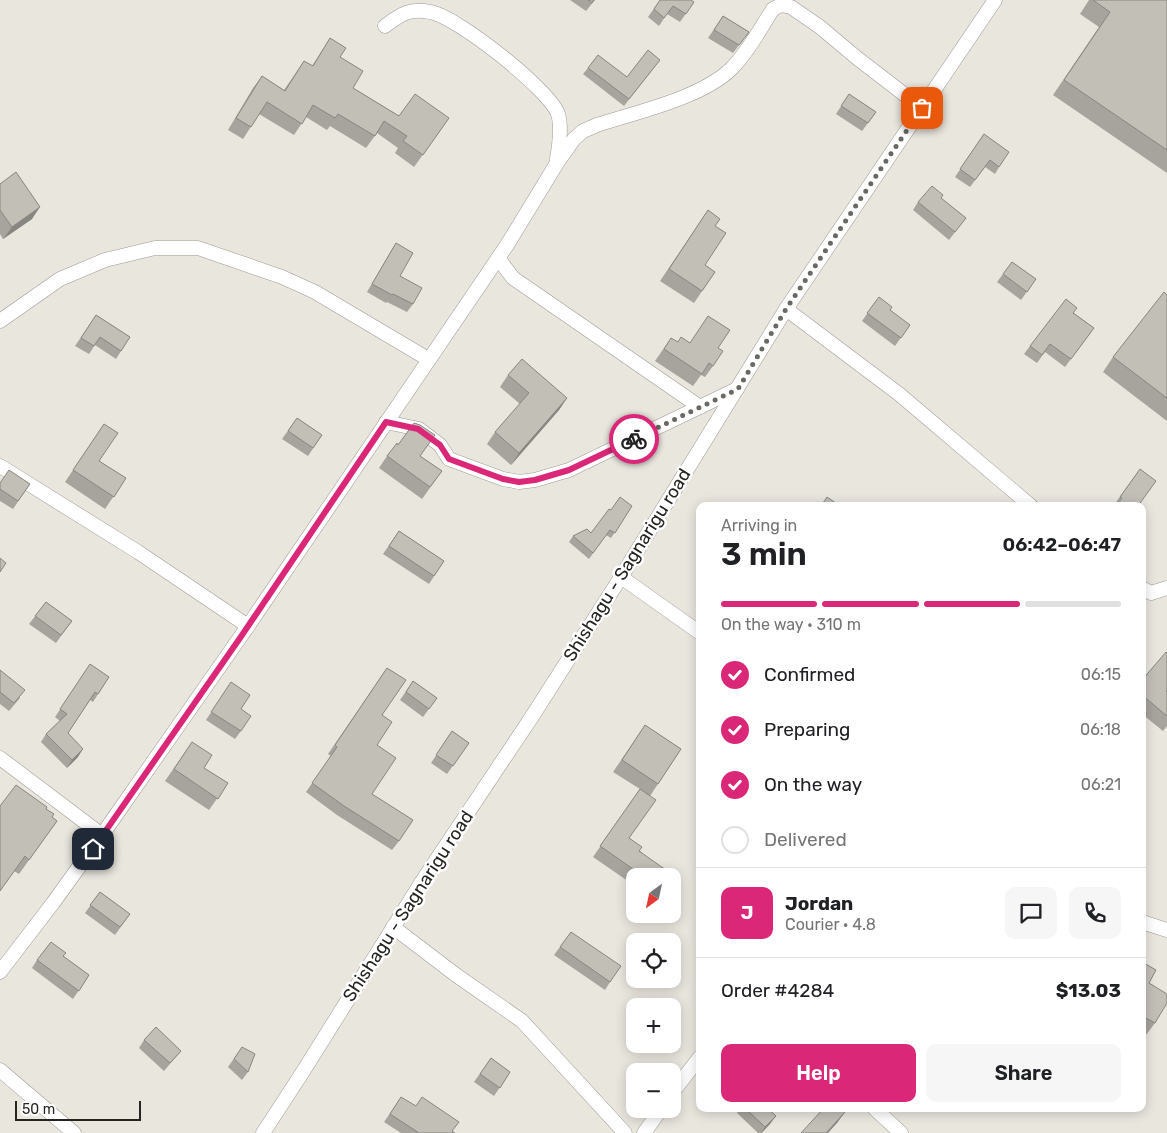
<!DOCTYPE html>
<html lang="en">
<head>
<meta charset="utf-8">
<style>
	:root { --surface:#fff; --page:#f6f6f6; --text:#202124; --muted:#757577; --line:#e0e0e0; --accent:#db2777 }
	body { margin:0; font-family:Rubik,sans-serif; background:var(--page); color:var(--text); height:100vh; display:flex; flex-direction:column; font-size:19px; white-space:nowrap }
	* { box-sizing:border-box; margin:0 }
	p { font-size:16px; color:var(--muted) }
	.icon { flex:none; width:28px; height:28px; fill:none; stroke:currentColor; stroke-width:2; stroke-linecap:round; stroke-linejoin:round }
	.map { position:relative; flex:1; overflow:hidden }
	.details { position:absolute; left:696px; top:502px; width:450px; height:610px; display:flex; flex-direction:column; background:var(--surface); border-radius:10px; box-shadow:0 2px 12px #0003 }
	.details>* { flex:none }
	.needle { width:32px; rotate:213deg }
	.fabs { position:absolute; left:626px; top:868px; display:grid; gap:10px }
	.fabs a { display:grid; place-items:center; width:55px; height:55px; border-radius:10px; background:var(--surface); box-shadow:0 2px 12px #0003; font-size:25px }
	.scale { position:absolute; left:15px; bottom:12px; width:126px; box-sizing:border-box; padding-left:5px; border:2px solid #252421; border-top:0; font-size:14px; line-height:18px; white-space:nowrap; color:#252421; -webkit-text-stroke:4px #fff; paint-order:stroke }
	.pin { position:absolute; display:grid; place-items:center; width:42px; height:42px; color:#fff; margin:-21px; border-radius:10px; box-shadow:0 2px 8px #0006 }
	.courier { position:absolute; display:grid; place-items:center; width:50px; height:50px; margin:-25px; border:4px solid #db2777; border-radius:50%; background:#fff; color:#222; box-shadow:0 1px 6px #0007 }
	.summary em { font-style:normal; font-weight:600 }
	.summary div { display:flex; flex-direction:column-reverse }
	.summary { display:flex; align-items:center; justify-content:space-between; height:85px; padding:0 25px }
	h1 { font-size:32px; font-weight:600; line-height:38px }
	.bar { display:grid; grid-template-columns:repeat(4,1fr); gap:8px 5px; align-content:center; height:60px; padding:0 25px }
	.bar i { height:6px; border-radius:4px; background:var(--line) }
	.bar .on { background:var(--accent) }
	.bar p { grid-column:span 4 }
	.line { display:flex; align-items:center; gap:12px; padding:0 25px; border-top:1px solid var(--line) }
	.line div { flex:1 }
	.round { display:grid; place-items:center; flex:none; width:52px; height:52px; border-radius:10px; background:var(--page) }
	ol { padding:0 25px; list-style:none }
	li { display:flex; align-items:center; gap:15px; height:55px }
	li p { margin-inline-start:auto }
	li .icon { padding:5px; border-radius:50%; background:var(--accent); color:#fff; stroke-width:4 }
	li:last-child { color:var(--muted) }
	li i { width:28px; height:28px; border:2px solid var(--line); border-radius:50% }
	.primary-button { display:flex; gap:10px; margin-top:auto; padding:10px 25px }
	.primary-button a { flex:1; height:58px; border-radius:10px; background:var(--accent); color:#fff; font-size:20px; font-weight:600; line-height:58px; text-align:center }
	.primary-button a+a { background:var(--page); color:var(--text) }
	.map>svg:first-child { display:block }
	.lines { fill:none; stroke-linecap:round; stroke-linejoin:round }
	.minor-casing { stroke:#9f9b94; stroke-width:15 }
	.minor { stroke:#fff; stroke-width:14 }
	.wall { fill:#a7a49d }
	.shaded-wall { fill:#888680 }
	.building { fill:#c2bfb7; stroke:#888680 }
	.done { stroke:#6a6863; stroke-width:5; stroke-dasharray:0 9 }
	.route { stroke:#db2777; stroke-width:6 }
	.labels { text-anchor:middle; stroke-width:5; stroke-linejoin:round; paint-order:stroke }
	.street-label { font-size:18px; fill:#252421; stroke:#fff }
</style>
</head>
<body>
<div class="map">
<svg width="1167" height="1133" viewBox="0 0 1167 1133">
	<rect width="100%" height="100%" fill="#e9e6de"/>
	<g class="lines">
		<defs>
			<g id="minor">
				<path d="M385,26C401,14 409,8 430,12C455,15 550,90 558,114C562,126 559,147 557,159"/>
				<polyline points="498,258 513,278 700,407"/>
				<polyline points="786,309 899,394 1031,506"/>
				<polyline points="0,321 60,279 105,260 155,248 198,248 282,277 315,292 428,359"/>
				<polyline points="386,422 419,429 440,445 449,459 503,479 519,482 535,480 569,470 737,389"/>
				<polyline points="0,466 138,552 248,626"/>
				<polyline points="621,577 700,633"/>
				<polyline points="1142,588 1151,593 1167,588"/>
				<polyline points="0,758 102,835"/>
				<polyline points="1142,922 1167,930"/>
				<polyline points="393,927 456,975 522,1021 625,1133"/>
				<path d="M0,972L53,903L102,835L248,626L507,245L557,163L574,139L583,131L597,125C637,112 701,98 731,69C748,52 760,29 773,9L781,5L791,7L820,27L857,58L922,108"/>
				<polyline points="0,1070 74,1133"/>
				<polyline points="672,1093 700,1057"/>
				<polyline points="875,1109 901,1133"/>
				<polyline points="263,1133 304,1070 421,883 533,715 621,577 786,309 995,0"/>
				<polyline points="644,1133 661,1109"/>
			</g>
		</defs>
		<!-- minor casing -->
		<use href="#minor" class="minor-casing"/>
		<!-- minor -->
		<use href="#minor" class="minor"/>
	</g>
	<!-- wall -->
	<g class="wall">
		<polygon points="570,0 595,0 586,11"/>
		<polygon points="660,0 694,2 680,22 667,14 659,26 648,17"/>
		<polygon points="1089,0 1167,0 1167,173 1053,95 1099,27 1080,14"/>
		<polygon points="723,16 749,32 733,53 708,38"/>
		<polygon points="330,38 340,57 353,88 399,116 449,118 414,167 395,153 398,148 377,133 366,148 330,126 327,130 306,117 294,135 259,114 243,139 228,130 253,88 262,76 284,90 304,61 312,66"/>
		<polygon points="660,60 624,106 583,74 588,68 627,77"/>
		<polygon points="849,94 876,112 862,131 836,114"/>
		<polygon points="984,134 999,167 995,174 985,167 970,187 955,177"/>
		<polygon points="0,184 32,219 3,239 0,234"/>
		<polygon points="941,198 966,218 949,240 913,210 918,202"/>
		<polygon points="708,210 715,226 705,265 715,272 694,303 660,281"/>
		<polygon points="396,243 400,276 413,304 407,312 387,302 386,303 367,292 391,251"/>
		<polygon points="1012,262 1036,279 1021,300 997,282"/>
		<polygon points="1167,295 1167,421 1103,372 1113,357"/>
		<polygon points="879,297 890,310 910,325 895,346 862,321"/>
		<polygon points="1074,313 1094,328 1065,367 1045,352 1037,363 1024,354 1030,346"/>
		<polygon points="96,315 130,337 116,359 95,345 89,354 75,346"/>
		<polygon points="708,316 718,348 713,366 705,377 701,375 693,386 655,361 671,338 677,342 690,343"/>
		<polygon points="508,375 567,398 559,410 511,465 487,444 495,432 520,404 500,387"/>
		<polygon points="297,418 322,435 308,456 282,439"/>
		<polygon points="104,424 99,461 126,478 105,509 65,482"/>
		<polygon points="398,445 420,456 442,471 422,499 379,468 387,456"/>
		<polygon points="1140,469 1116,506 1114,505"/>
		<polygon points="0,483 30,484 13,509 0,501"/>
		<polygon points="632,506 611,538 606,535 589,559 569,542 573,536 591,533 611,510"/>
		<polygon points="399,531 444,561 429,584 383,554"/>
		<polygon points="46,602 72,621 56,643 29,624"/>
		<polygon points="1167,653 1167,726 1163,731 1142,714 1142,680"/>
		<polygon points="90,664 109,677 93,702 90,700 68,733 78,757 67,768 41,742 46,734 60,721 55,717"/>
		<polygon points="387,668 382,715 377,745 372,794 399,841 392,850 337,815 306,792 331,756 328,754"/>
		<polygon points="0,670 20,698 9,711 0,704"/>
		<polygon points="413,681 437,698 423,717 400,700"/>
		<polygon points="231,682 241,709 241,731 235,739 206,720"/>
		<polygon points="645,725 681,749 650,796 629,838 662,876 635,876 635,886 593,857 640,789 613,772"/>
		<polygon points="452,731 469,743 447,774 431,763"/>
		<polygon points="192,742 204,768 228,783 209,810 165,781"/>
		<polygon points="0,806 46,809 52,817 57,821 19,874 14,871 0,891"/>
		<polygon points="100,892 130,914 115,935 85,913"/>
		<polygon points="571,932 610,982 605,990 554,955"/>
		<polygon points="63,956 89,975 73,999 32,968 37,960"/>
		<polygon points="1142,962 1149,983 1155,1023 1146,1035 1142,1033"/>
		<polygon points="144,1040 181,1051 175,1058 164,1071 139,1048"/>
		<polygon points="242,1047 248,1072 242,1080 228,1067"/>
		<polygon points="491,1058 510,1072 494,1096 474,1082"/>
		<polygon points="401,1097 455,1133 401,1133 384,1122"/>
		<polygon points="739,1109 768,1109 770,1124 762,1133 758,1133 737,1113"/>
	</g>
	<!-- shaded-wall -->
	<g class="shaded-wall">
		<polygon points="40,207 32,219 3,239 12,227"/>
		<polygon points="567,398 559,410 511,465 519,453"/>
		<polygon points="83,749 78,757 67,768 72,760"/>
		<polygon points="845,1112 837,1123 828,1133 826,1133"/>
		<polygon points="776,1116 770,1124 761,1133 765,1127"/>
	</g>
	<!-- building -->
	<g class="building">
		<polygon points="588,0 594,0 592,3"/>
		<polygon points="660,0 691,0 694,2 686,14 673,6 664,18 654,9"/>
		<polygon points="1093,0 1167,0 1167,150 1064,80 1110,12"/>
		<polygon points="723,16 749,32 739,45 714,30"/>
		<polygon points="330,38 346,48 340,57 363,71 353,88 399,116 415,94 449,118 423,155 403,141 407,136 384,121 375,136 338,114 335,118 313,105 302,124 267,102 251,127 236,118 262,76 285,91 304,61 313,66"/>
		<polygon points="648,50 660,60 629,99 588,68 598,55 627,77"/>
		<polygon points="849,94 876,112 868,123 841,106"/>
		<polygon points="984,134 1009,152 999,167 990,160 975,180 960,169"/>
		<polygon points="16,172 40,207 12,227 0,210 0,184"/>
		<polygon points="932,186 943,195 941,198 966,218 955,232 918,202"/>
		<polygon points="708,210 720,219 715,226 726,233 705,265 715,272 702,291 669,269"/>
		<polygon points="396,243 413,253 400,276 422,288 413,304 393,294 392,295 372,284"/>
		<polygon points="1012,262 1036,279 1027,292 1003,274"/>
		<polygon points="1164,292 1167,295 1167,398 1113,357"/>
		<polygon points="879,297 892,307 890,310 910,325 901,338 867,313"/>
		<polygon points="1066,299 1077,308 1073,313 1094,328 1071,359 1050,344 1042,355 1030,346"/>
		<polygon points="96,315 130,337 121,351 100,337 94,346 81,338"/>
		<polygon points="708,316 730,330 718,348 723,351 713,366 709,363 702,374 664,349 671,338 678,342 681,337 690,343"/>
		<polygon points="522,359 567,398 519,453 495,432 529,393 508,375"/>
		<polygon points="297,418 322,435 313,448 288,431"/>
		<polygon points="414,423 420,425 435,435 420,456 442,471 430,487 387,456 397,443 398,445"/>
		<polygon points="104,424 118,433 99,461 126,478 114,497 73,470"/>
		<polygon points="1140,469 1156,481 1138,506 1116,506 1122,498 1120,497"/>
		<polygon points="9,470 30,484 18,501 0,489 0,483"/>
		<polygon points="620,497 632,506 615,533 610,530 593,553 573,536 587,529 591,533 609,509 611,510"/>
		<polygon points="827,497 840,506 821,506"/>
		<polygon points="399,531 444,561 434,576 389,546"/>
		<polygon points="0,558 6,563 0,572"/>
		<polygon points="46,602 72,621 61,635 35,616"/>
		<polygon points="1166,652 1167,653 1167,690 1166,691 1167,692 1167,716 1142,695 1142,680"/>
		<polygon points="90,664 109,677 98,694 95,692 68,733 83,749 72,760 46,734 67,714 60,709"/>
		<polygon points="387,668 406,680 382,715 392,722 377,745 396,758 372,794 413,820 399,841 344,806 312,783 337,747 335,745"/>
		<polygon points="0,670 25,690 14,703 0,692"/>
		<polygon points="413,681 437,698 429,709 406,692"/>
		<polygon points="231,682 250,695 241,709 251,716 241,731 211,712"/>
		<polygon points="645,725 681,749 658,784 622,760"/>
		<polygon points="452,731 469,743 453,766 436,755"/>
		<polygon points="192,742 212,755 204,768 228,783 218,799 174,769"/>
		<polygon points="16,785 47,807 46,809 54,814 52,817 57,821 29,860 25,856 0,891 0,806"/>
		<polygon points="640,789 656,800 629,838 642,847 639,851 666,870 662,876 643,876 600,846"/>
		<polygon points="100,892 130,914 120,927 90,905"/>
		<polygon points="571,932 621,966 610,982 560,947"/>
		<polygon points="51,942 66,953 63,956 89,975 79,991 37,960"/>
		<polygon points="1142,962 1156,970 1149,983 1167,994 1167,1003 1155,1023 1142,1016"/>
		<polygon points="156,1027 181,1051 170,1063 144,1040"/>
		<polygon points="242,1047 255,1054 248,1072 234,1059"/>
		<polygon points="491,1058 510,1072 500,1088 480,1074"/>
		<polygon points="401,1097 416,1106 422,1097 459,1122 452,1131 455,1133 419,1133 390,1114"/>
		<polygon points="746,1109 768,1109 776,1116 765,1127"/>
		<polygon points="823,1109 842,1109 845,1112 826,1133 801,1133"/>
	</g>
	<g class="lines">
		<!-- done -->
		<polyline class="done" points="634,439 738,389 786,309 922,108"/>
		<!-- route -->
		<polyline class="route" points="93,849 240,638 386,422 418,429 440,445 449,459 503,479 519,482 535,480 569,470 634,439"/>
	</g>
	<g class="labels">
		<!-- street labels -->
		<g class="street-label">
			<text transform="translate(627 565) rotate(-58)" y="6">Shishagu - Sagnarigu road</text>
			<text transform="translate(408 906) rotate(-57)" y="6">Shishagu - Sagnarigu road</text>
		</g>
	</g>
</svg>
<div class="fabs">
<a><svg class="needle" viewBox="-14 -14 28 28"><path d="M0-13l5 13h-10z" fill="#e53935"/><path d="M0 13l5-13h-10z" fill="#757577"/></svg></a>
<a><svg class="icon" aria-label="locate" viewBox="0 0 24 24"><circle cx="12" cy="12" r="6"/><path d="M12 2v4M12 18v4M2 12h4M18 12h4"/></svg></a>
<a>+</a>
<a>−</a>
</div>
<div class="scale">50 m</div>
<div class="pin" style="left:922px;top:108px;background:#ea580c"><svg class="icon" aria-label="bag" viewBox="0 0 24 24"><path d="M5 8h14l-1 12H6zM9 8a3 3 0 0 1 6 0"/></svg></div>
<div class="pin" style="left:93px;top:849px;background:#1f2937"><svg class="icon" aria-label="home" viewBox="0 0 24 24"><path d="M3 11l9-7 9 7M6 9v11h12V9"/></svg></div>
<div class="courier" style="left:634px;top:439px"><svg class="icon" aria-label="bike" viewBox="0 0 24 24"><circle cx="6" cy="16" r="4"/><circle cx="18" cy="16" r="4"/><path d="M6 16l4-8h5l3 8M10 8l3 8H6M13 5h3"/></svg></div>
<section class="details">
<div class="summary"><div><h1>3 min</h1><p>Arriving in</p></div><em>06:42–06:47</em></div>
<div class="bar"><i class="on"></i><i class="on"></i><i class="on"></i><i></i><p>On the way · 310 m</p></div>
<ol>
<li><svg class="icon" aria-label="check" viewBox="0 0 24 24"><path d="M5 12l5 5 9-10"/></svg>Confirmed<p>06:15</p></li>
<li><svg class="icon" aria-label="check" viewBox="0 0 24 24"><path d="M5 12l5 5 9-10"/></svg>Preparing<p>06:18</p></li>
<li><svg class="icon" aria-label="check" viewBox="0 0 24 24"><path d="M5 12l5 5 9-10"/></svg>On the way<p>06:21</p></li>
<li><i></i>Delivered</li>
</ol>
<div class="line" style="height:90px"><b class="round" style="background:var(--accent);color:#fff">J</b><div><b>Jordan</b><p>Courier · 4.8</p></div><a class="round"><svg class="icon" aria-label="chat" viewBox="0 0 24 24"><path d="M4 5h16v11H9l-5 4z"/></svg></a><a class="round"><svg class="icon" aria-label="phone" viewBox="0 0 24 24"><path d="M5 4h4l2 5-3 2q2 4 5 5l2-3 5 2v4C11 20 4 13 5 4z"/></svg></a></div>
<div class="line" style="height:65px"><div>Order #4284</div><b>$13.03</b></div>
<div class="primary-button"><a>Help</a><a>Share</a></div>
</section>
</div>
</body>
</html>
